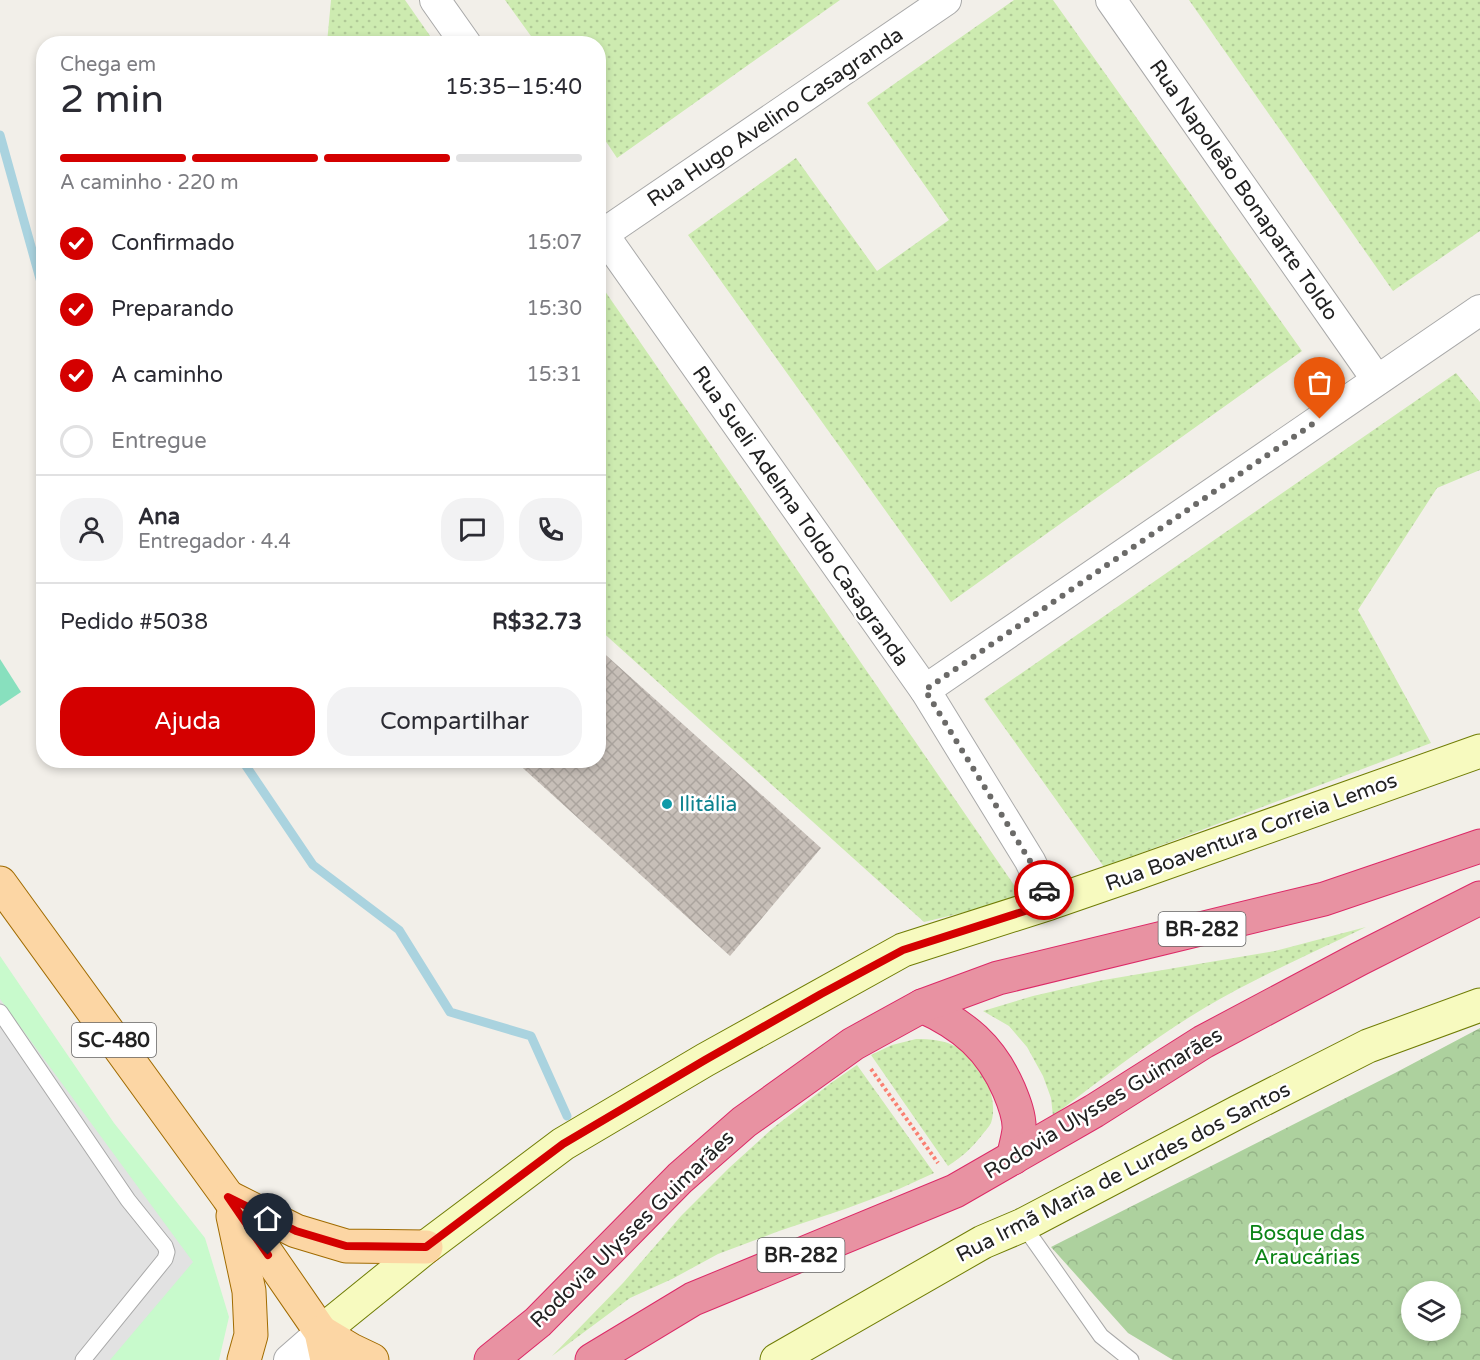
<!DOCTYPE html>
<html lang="pt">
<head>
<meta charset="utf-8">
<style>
	:root { --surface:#fff; --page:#f2f2f3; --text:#2b2b33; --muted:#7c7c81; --line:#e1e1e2; --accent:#d40000 }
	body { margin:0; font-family:"Varela Round",sans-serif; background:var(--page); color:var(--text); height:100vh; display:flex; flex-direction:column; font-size:22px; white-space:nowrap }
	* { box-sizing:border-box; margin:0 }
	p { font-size:20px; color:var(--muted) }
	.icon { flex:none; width:33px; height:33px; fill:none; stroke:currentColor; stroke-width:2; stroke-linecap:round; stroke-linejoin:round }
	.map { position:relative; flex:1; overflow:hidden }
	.sheet { position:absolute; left:36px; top:36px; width:570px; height:732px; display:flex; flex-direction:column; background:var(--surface); border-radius:24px; box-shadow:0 3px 9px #0003 }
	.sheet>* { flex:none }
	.buttons { position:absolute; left:1401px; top:1281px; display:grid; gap:12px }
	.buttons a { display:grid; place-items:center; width:60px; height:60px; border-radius:50%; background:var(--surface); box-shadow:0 3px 9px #0003; font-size:30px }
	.pin { position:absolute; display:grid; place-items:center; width:51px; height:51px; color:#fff; margin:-62px -26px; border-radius:50% 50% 50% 0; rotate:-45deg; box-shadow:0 0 6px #0007 }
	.pin .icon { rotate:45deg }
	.courier { position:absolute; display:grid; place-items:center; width:60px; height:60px; margin:-30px; border:4px solid #d40000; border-radius:50%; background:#fff; color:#222; box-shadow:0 2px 8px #0007 }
	.head em { font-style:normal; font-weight:600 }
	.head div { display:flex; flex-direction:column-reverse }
	.head { display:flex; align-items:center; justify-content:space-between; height:102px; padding:0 24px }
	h1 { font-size:39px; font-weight:600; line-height:45px }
	.bar { display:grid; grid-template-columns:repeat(4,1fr); gap:9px 6px; align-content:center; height:72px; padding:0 24px }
	.bar i { height:8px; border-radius:4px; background:var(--line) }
	.bar .on { background:var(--accent) }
	.bar p { grid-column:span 4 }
	.line { display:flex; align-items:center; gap:15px; padding:0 24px; border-top:2px solid var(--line) }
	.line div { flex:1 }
	.round { display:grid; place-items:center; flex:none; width:63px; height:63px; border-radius:24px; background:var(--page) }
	ol { padding:0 24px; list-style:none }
	li { display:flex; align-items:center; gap:18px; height:66px }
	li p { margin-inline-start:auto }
	li .icon { padding:6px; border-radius:50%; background:var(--accent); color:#fff; stroke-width:4 }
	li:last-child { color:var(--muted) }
	li i { width:33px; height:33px; border:3px solid var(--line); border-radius:50% }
	.action { display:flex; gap:12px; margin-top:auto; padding:12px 24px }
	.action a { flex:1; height:69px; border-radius:24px; background:var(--accent); color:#fff; font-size:24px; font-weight:600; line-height:69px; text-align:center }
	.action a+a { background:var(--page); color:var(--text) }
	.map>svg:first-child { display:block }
	.grass { fill:url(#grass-dots) }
	.forest { fill:url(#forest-crowns); fill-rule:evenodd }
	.park { fill:#c8facc }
	.pitch { fill:#88e0be }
	.parking { fill:#e2e2e2 }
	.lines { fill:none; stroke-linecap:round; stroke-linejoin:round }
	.stream { stroke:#aad3df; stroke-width:9 }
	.building { fill:url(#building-cross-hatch) }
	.lane-casing { stroke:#a9a9a9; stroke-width:17 }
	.street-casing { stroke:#a9a9a9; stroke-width:32 }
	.secondary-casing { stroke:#707d05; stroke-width:35 }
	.primary-casing { stroke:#a06b00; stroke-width:35 }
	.highway-casing { stroke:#dc2a67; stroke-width:35 }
	.path { stroke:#fa8072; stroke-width:4; stroke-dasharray:3 3; stroke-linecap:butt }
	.lane { stroke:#fff; stroke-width:15 }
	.street { stroke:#fff; stroke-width:30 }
	.secondary { stroke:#f7fabf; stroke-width:33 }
	.primary { stroke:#fcd6a4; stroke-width:33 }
	.highway { stroke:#e892a2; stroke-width:33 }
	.done { stroke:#6b6a68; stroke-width:6; stroke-dasharray:0 10.8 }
	.route { stroke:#d40000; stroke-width:8 }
	.culture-dot { fill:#0f9aa8; stroke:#fff; stroke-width:2 }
	.labels { text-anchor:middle; stroke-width:5; stroke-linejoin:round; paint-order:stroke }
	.shield { fill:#fff; stroke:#646464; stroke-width:1.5 }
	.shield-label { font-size:20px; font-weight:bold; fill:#222 }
	.street-label { font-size:21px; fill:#222; stroke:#fff }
	.culture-label { font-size:21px; fill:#0d838f; stroke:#fff; text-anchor:start }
	.park-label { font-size:21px; fill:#0c8416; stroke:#fff }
</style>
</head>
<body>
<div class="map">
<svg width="1480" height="1360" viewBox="0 0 1480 1360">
	<defs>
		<pattern id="grass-dots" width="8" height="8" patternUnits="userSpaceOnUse" patternTransform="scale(1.5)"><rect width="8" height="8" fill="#cdebb0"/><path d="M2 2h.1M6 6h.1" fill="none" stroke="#b0c997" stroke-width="1.8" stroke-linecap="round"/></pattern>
		<pattern id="forest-crowns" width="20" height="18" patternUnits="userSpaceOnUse" patternTransform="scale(1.5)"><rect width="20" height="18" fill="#add19e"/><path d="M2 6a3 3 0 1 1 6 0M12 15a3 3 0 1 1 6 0" fill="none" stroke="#95b388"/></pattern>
		<pattern id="building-cross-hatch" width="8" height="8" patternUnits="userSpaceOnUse" patternTransform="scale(1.5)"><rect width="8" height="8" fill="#c7bfb8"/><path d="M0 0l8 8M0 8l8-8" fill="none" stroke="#aba49e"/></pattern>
	</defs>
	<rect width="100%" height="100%" fill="#f2efe9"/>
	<!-- grass -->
	<g class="grass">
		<polygon points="331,0 405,0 435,43 327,43"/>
		<polygon points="505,0 840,0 617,158 599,131 598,44 536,43"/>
		<polygon points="1014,0 1053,0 1302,351 951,602 688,235 796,158 877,271 949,220 867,103"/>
		<polygon points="1189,0 1480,0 1480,231 1393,291"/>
		<polygon points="598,281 1023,898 924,922 599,629"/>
		<polygon points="1456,373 1480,402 1480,470 1437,488 1358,610 1431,743 1104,867 984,699"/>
		<path d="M1366,927C1312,953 1257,977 1206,1007C1152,1039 1103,1078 1053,1116L1051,1098L1043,1076L1027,1047L1009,1026L983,1011L1033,996L1098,981L1275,951Z"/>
		<path d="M916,1039C931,1039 944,1040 957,1047C980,1058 1000,1099 991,1123C989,1127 985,1131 982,1135C970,1150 964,1155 948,1166L871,1055L892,1045Z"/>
		<polygon points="857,1065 934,1173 899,1189 845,1209 779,1231 718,1254 672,1279 630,1298 552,1356 623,1283 681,1216 729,1168 773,1128 831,1083"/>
	</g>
	<!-- forest -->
	<path class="forest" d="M1480,1028V1360H1173L1128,1333L1051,1247L1395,1073ZM1412,1292H1450V1330H1412Z"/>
	<!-- park -->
	<polygon class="park" points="0,956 114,1123 205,1238 229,1317 219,1360 0,1360"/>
	<!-- pitch -->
	<polygon class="pitch" points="0,659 21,692 0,706"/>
	<!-- parking -->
	<polygon class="parking" points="0,999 193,1262 110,1360 0,1360"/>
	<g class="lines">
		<!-- stream -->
		<g class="stream">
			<polyline points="0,135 44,293"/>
			<polyline points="242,760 313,865 399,930 450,1012 531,1036 567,1116"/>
		</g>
	</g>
	<!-- building -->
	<polygon class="building" points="598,648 821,848 730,956 514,760 598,760"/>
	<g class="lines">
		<defs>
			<g id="lane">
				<polyline points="0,1012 128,1200 165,1246 167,1252 165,1259 83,1360"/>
				<polyline points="1023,1225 1101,1336 1131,1360"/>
			</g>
			<g id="street">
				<polyline points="435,0 466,44"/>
				<polyline points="1111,0 1377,380"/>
				<polyline points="598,227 925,690 1030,861 1050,903"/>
				<polyline points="603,234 946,0"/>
				<polyline points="925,690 1480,310"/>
				<polyline points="289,1360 321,1332"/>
			</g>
			<g id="secondary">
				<polyline points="321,1332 426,1247 563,1144 705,1060 903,950 1050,903 1134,874 1480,751"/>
				<polyline points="777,1360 983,1242 1023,1225 1238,1112 1368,1046 1480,1005"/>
			</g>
			<g id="primary">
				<polyline points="0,883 228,1197 321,1332 327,1360"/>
				<polyline points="230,1198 296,1231 346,1246 426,1247"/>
				<polyline points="233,1216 249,1291 251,1335 244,1360"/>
				<polyline points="321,1332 351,1350 372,1360"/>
			</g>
			<g id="highway">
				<path d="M922,1006C964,1025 991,1048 1009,1090C1014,1102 1020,1117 1019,1130C1018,1139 1015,1149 1013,1158"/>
				<polyline points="491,1360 538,1322 680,1178 744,1122 853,1044 922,1006 998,978 1324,899 1480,846"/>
				<polyline points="592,1360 693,1299 955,1191 1094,1111 1203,1042 1359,959 1480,898"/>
			</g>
		</defs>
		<!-- lane casing -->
		<use href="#lane" class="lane-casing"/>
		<!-- street casing -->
		<use href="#street" class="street-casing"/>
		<!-- secondary casing -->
		<use href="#secondary" class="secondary-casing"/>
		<!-- primary casing -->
		<use href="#primary" class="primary-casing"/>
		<!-- highway casing -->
		<use href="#highway" class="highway-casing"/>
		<!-- path -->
		<polyline class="path" points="871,1069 938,1163"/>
		<!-- lane -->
		<use href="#lane" class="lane"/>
		<!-- street -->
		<use href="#street" class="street"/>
		<!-- secondary -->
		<use href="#secondary" class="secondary"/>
		<!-- primary -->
		<use href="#primary" class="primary"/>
		<!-- highway -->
		<use href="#highway" class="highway"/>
	</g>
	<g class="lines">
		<!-- done -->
		<polyline class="done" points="1044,890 1030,861 925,690 1320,419"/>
		<!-- route -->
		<polyline class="route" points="268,1255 228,1197 296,1231 346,1246 426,1247 563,1144 705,1060 821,994 903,950 1050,903 1044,890"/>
	</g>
	<!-- markers -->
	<circle class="culture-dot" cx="667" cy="804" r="6"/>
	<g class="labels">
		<!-- shield labels -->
		<g class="shield">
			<rect x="1158.5" y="912" width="87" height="34" rx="4.5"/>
			<rect x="72" y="1023" width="84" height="34" rx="4.5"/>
			<rect x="757.5" y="1238" width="87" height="34" rx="4.5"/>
		</g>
		<g class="shield-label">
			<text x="1202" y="936">BR-282</text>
			<text x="114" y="1047">SC-480</text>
			<text x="801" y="1262">BR-282</text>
		</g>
		<!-- street labels -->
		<g class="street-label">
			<text transform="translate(775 117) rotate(-34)" y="7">Rua Hugo Avelino Casagranda</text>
			<text transform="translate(1244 190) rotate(55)" y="7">Rua Napoleão Bonaparte Toldo</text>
			<text transform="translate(801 516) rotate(55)" y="7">Rua Sueli Adelma Toldo Casagranda</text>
			<text transform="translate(1251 832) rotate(-20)" y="7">Rua Boaventura Correia Lemos</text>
			<text transform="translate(1103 1103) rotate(-31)" y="7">Rodovia Ulysses Guimarães</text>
			<text transform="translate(1123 1172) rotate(-27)" y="7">Rua Irmã Maria de Lurdes dos Santos</text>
			<text transform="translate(632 1229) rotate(-44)" y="7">Rodovia Ulysses Guimarães</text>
		</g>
		<!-- culture labels -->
		<g class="culture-label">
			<text x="679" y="811">Ilitália</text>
		</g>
		<!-- park labels -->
		<g class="park-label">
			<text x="1307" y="1240">Bosque das<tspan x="1307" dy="24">Araucárias</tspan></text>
		</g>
	</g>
</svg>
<div class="buttons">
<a><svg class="icon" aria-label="layers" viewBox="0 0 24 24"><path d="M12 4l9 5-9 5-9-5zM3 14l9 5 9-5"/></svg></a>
</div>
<div class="pin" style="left:1320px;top:419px;background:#ea580c"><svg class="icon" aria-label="bag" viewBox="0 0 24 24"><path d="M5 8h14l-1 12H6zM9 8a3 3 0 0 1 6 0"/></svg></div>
<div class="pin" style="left:268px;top:1255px;background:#1f2937"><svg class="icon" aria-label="home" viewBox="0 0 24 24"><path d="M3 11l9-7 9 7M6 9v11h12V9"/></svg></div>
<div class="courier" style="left:1044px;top:890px"><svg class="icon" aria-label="car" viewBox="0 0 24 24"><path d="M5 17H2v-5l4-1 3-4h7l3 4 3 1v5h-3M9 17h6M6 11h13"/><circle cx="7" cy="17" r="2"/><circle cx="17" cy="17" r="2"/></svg></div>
<section class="sheet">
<div class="head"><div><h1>2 min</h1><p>Chega em</p></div><em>15:35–15:40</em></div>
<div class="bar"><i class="on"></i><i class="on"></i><i class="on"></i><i></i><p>A caminho · 220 m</p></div>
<ol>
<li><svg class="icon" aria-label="check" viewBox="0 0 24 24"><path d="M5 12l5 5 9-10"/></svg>Confirmado<p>15:07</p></li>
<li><svg class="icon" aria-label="check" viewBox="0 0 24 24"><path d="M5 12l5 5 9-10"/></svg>Preparando<p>15:30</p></li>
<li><svg class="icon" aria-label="check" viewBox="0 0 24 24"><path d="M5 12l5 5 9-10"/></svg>A caminho<p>15:31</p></li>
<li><i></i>Entregue</li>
</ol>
<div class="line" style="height:108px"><a class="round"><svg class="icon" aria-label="person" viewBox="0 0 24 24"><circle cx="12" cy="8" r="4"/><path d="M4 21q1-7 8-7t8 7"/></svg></a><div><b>Ana</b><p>Entregador · 4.4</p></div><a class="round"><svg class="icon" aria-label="chat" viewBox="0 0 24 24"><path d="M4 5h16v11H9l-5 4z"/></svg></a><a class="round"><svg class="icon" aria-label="phone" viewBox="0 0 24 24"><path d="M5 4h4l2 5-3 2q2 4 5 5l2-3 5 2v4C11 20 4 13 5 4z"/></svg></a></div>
<div class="line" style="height:78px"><div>Pedido #5038</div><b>R$32.73</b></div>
<div class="action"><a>Ajuda</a><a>Compartilhar</a></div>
</section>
</div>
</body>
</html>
